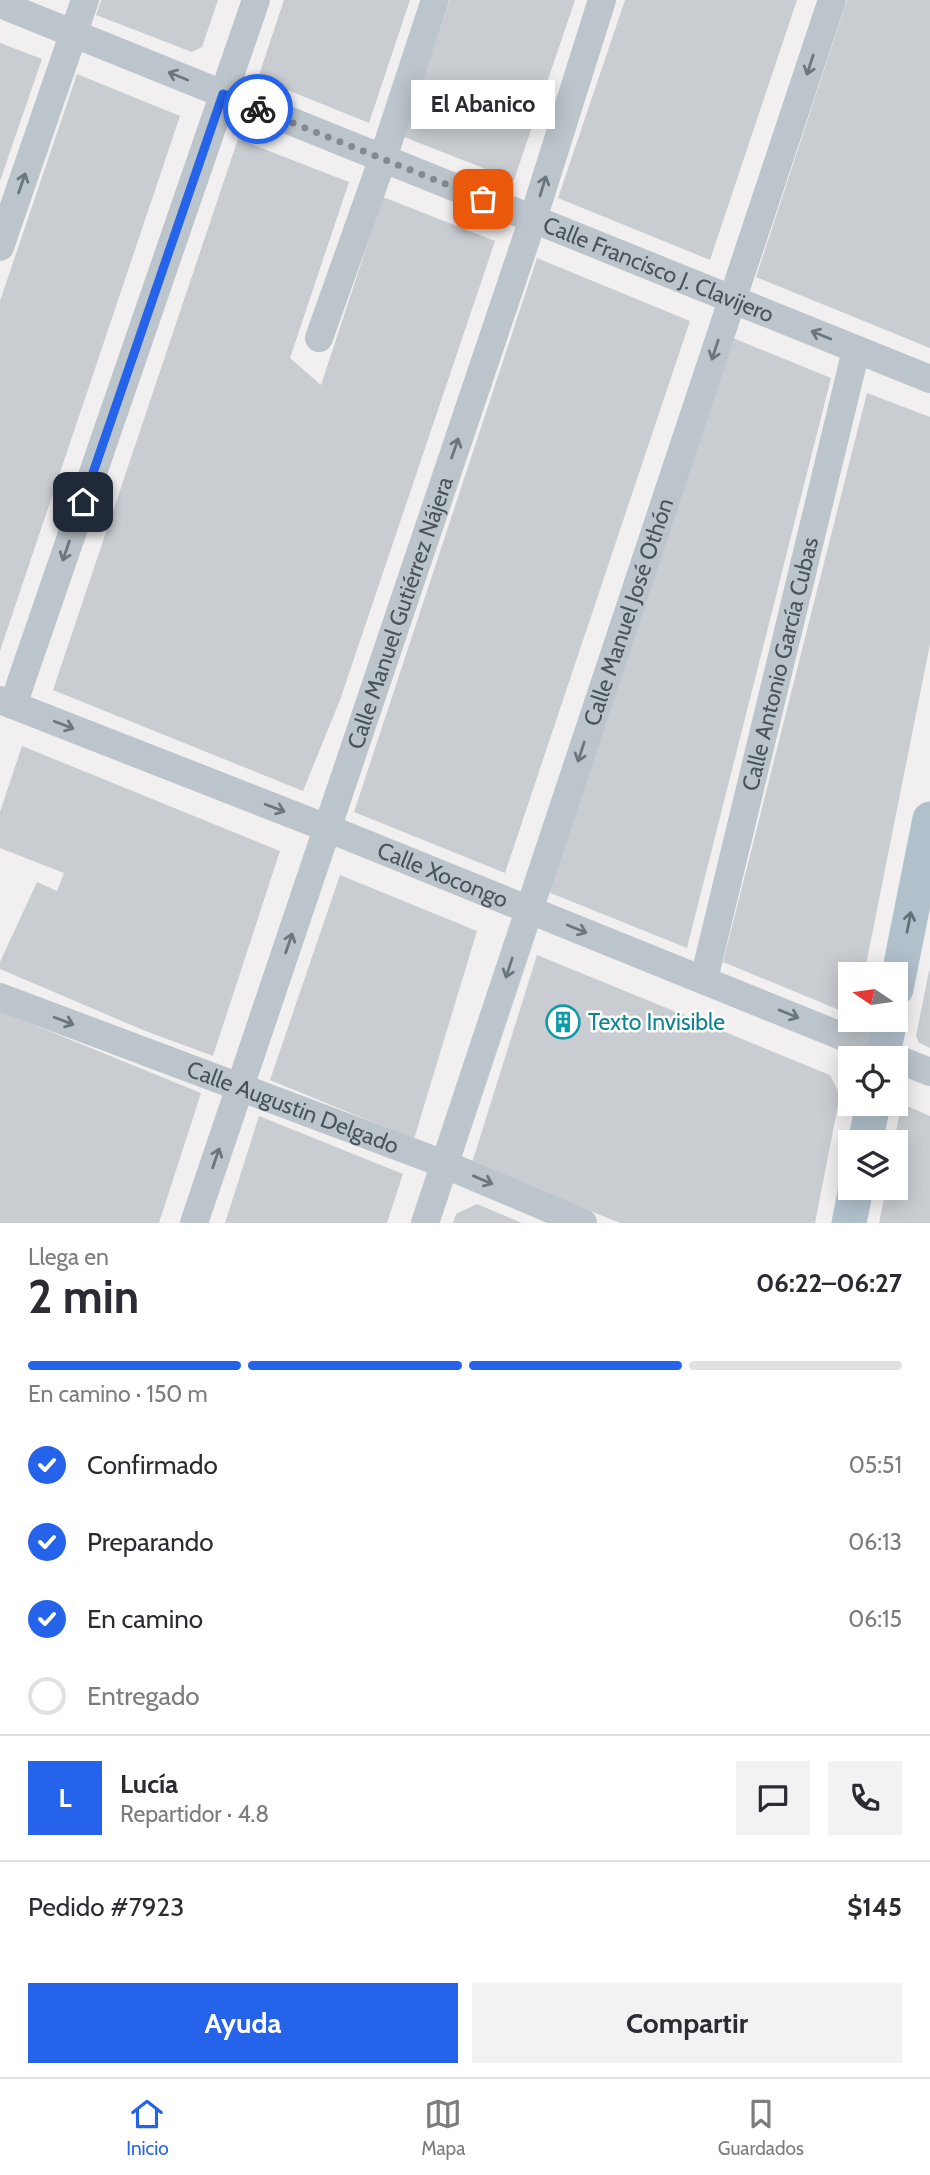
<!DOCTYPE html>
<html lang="es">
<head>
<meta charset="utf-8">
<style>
	:root { --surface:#fff; --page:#f2f2f3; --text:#2b2b33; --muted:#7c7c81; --line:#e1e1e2; --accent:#2563eb }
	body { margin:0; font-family:Cabin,sans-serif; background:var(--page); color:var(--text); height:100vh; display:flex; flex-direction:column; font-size:26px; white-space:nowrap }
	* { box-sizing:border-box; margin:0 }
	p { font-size:23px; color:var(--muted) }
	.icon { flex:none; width:38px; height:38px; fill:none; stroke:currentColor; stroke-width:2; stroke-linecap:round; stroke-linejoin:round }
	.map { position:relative; height:1223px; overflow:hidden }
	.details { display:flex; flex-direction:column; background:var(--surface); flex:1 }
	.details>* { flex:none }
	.needle { width:46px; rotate:283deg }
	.tools { position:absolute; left:838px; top:962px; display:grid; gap:14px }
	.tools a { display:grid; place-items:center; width:70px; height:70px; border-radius:0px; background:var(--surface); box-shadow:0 4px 18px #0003; font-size:35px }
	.pin { position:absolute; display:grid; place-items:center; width:60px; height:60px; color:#fff; margin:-30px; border-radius:14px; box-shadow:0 4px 10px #0006 }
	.courier { position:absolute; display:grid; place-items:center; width:70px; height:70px; margin:-35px; border:5px solid #2563eb; border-radius:50%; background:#fff; color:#222; box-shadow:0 2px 9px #0007 }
	.bubble { position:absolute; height:49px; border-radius:0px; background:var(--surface); box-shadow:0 4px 18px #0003; font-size:23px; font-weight:800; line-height:49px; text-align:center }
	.headline em { font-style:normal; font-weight:800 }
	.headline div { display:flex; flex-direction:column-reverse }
	.headline { display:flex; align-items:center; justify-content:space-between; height:119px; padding:0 28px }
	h1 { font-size:46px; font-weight:800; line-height:52px }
	.bar { display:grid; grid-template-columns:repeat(4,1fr); gap:10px 7px; align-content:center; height:84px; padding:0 28px }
	.bar i { height:9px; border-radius:5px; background:var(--line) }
	.bar .active { background:var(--accent) }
	.bar p { grid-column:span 4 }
	.line { display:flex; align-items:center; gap:18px; padding:0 28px; border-top:2px solid var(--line) }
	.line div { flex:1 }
	.round { display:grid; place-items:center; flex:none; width:74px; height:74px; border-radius:0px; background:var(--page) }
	ol { padding:0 28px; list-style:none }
	li { display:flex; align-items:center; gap:21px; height:77px }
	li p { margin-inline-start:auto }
	li .icon { padding:7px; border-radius:50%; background:var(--accent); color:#fff; stroke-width:4 }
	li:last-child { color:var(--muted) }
	li i { width:38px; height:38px; border:4px solid var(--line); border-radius:50% }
	.action { display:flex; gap:14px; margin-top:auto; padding:14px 28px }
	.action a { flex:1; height:80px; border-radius:0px; background:var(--accent); color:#fff; font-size:28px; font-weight:800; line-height:80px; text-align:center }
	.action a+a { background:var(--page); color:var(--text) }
	.dock { display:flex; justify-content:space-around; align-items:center; height:98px; border-top:2px solid var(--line); background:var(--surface); font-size:19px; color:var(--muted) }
	.dock a { display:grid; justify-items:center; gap:4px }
	.dock .active { color:var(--accent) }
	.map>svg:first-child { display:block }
	.building { fill:#c9cdd1 }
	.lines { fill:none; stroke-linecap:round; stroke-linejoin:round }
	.minor { stroke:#bcc5cb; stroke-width:28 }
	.major { stroke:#b1c1cc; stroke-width:35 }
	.oneway { stroke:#6c767d }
	.oneway2 { stroke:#636f77 }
	.done { stroke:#848a8f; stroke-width:7; stroke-dasharray:0 12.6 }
	.route { stroke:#2563eb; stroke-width:9 }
	.labels { text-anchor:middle; stroke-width:5; stroke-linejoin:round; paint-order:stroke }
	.street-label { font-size:23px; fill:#49545b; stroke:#fff }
	.culture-label { font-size:23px; fill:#0d838f; stroke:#fff; text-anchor:start }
</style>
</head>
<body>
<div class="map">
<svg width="930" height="1223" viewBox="0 0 930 1223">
	<rect width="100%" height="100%" fill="#f1eff0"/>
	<!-- building -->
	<g class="building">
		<polygon points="101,0 218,0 202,47 192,52 96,15"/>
		<polygon points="284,0 410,0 369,123 258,78"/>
		<polygon points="450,0 575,0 514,180 404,137"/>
		<polygon points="625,0 797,0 710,260 558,198"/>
		<polygon points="847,0 930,0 930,348 756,277"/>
		<polygon points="0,43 42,59 0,181"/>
		<polygon points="77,74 180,116 0,651 0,301"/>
		<polygon points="238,139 349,182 290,358 321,385 383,197 495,241 340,700 303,791 53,690"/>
		<polygon points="537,258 690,321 505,873 354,812"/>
		<polygon points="733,338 831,378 687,948 548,892"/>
		<polygon points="867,393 930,417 930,644 864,975 850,975 850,1009 844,1012 723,962"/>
		<polygon points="22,746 280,851 213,1056 143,1030 0,969 0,962 37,882 57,891 64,873 0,848 0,812"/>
		<polygon points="340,875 477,931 414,1139 270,1080"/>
		<polygon points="537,955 830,1075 840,1095 815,1223 620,1223 472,1163"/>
		<polygon points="929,971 930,971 930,1048 919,1043 916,1036"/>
		<polygon points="0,1011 201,1093 159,1223 0,1223"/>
		<polygon points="907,1106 930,1116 930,1223 879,1223 886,1188 896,1188 894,1143 900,1111"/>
		<polygon points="259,1116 403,1174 387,1223 225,1223"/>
		<polygon points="477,1204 522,1223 453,1223 456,1214"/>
	</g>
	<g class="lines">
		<!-- minor -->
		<g class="minor">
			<path id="s1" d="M0,4L930,379"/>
			<polyline points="0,247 85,0"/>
			<polyline points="319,338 383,158 435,0"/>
			<path id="s2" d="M0,700L327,828L930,1072"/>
			<polyline points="13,705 256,0"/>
			<path id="s3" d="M704,979L856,350"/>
			<path id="s4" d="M0,997L444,1164L583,1223"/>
			<path id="s5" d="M194,1223L533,219L602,0"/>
			<path id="s6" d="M425,1223L832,0"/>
		</g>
		<!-- major -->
		<g class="major">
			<polyline points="896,989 930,819"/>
			<polyline points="882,1059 890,1020"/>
			<polyline points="865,1143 873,1104"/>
			<polyline points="849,1223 856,1188"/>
		</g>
	</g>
	<!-- one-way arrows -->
	<defs><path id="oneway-shaft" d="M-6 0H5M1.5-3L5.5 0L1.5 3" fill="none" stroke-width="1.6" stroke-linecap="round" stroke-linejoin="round" transform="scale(1.75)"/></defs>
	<g class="oneway">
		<use href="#oneway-shaft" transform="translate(810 65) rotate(108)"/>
		<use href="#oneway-shaft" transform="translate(178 76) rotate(-158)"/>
		<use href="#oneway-shaft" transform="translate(22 183) rotate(-71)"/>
		<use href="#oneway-shaft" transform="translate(543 186) rotate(-73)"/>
		<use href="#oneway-shaft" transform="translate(821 335) rotate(-158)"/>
		<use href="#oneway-shaft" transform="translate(715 350) rotate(108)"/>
		<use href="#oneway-shaft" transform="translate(455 448) rotate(-71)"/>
		<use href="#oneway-shaft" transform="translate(66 551) rotate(109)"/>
		<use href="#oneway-shaft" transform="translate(64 725) rotate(21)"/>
		<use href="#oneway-shaft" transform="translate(581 752) rotate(108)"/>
		<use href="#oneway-shaft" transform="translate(275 808) rotate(21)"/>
		<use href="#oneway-shaft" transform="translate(577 929) rotate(22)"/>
		<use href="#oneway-shaft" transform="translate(289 943) rotate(-71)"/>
		<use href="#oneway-shaft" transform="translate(509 968) rotate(108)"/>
		<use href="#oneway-shaft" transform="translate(789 1014) rotate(22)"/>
		<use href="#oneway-shaft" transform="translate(64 1021) rotate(21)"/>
		<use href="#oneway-shaft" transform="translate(216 1158) rotate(-71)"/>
		<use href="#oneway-shaft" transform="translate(483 1180) rotate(23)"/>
	</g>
	<use class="oneway2" href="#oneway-shaft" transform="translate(909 922) rotate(-79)"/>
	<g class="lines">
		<!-- done -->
		<polyline class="done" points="258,109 483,199"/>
		<!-- route -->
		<polyline class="route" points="83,502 223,94 258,109"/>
	</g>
	<!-- icons -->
	<defs>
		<symbol id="building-ring" viewBox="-11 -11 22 22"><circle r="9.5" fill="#fff" stroke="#0f9aa8" stroke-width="1.5"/><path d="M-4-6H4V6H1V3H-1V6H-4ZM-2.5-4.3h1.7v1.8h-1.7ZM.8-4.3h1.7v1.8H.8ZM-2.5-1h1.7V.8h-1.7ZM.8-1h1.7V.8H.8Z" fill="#0f9aa8"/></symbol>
	</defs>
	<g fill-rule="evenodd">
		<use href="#building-ring" x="544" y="1003" width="38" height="38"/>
	</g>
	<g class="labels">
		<!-- street labels -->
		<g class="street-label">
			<text dy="8" stroke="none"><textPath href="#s1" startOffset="710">Calle Francisco J. Clavijero</textPath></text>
			<text dy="8" stroke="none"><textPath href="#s6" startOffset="644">Calle Manuel José Othón</textPath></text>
			<text dy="8" stroke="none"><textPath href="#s5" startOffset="644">Calle Manuel Gutiérrez Nájera</textPath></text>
			<text dy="8" stroke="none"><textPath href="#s3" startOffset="324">Calle Antonio García Cubas</textPath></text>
			<text dy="8" stroke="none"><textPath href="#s2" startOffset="476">Calle Xocongo</textPath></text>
			<text dy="8" stroke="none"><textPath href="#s4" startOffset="313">Calle Augustin Delgado</textPath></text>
		</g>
		<!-- culture labels -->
		<g class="culture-label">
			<text x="588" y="1030">Texto Invisible</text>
		</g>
	</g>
</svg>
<div class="tools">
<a><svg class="needle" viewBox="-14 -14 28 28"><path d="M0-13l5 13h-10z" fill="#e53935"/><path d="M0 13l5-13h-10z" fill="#7c7c81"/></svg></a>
<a><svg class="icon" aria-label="locate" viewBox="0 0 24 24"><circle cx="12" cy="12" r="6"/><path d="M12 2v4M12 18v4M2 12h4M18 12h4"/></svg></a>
<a><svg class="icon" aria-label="layers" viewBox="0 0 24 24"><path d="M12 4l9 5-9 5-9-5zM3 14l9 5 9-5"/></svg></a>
</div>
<div class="pin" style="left:483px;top:199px;background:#ea580c"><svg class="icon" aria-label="bag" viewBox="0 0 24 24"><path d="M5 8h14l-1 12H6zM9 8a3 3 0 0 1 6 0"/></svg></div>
<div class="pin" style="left:83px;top:502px;background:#1f2937"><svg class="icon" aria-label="home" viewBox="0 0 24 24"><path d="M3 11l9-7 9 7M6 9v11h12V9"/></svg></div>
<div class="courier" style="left:258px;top:109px"><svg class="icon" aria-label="bike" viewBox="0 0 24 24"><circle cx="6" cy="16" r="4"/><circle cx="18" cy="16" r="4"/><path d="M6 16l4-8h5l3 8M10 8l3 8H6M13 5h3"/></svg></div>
<div class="bubble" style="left:411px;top:80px;width:144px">El Abanico</div>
</div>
<section class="details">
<div class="headline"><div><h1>2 min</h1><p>Llega en</p></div><em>06:22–06:27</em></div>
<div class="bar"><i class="active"></i><i class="active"></i><i class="active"></i><i></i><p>En camino · 150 m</p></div>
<ol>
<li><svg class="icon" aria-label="check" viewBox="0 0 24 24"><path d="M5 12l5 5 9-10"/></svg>Confirmado<p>05:51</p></li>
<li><svg class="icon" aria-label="check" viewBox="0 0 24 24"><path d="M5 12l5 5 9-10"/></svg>Preparando<p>06:13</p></li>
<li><svg class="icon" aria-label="check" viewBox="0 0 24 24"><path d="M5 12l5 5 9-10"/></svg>En camino<p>06:15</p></li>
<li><i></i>Entregado</li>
</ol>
<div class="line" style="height:126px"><b class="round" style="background:var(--accent);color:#fff">L</b><div><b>Lucía</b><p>Repartidor · 4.8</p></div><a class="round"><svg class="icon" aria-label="chat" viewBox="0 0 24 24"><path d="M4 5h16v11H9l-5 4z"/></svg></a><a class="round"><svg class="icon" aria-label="phone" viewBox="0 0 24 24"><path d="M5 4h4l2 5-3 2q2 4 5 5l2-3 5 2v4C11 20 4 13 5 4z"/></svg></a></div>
<div class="line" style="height:91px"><div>Pedido #7923</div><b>$145</b></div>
<div class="action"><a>Ayuda</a><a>Compartir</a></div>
</section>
<nav class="dock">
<a class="active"><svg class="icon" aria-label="home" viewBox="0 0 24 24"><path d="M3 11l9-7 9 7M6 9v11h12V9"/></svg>Inicio</a>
<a><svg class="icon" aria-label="map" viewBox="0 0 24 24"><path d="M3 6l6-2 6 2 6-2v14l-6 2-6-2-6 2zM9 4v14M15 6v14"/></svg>Mapa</a>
<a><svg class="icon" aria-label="saved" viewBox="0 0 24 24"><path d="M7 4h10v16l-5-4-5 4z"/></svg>Guardados</a>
</nav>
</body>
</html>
